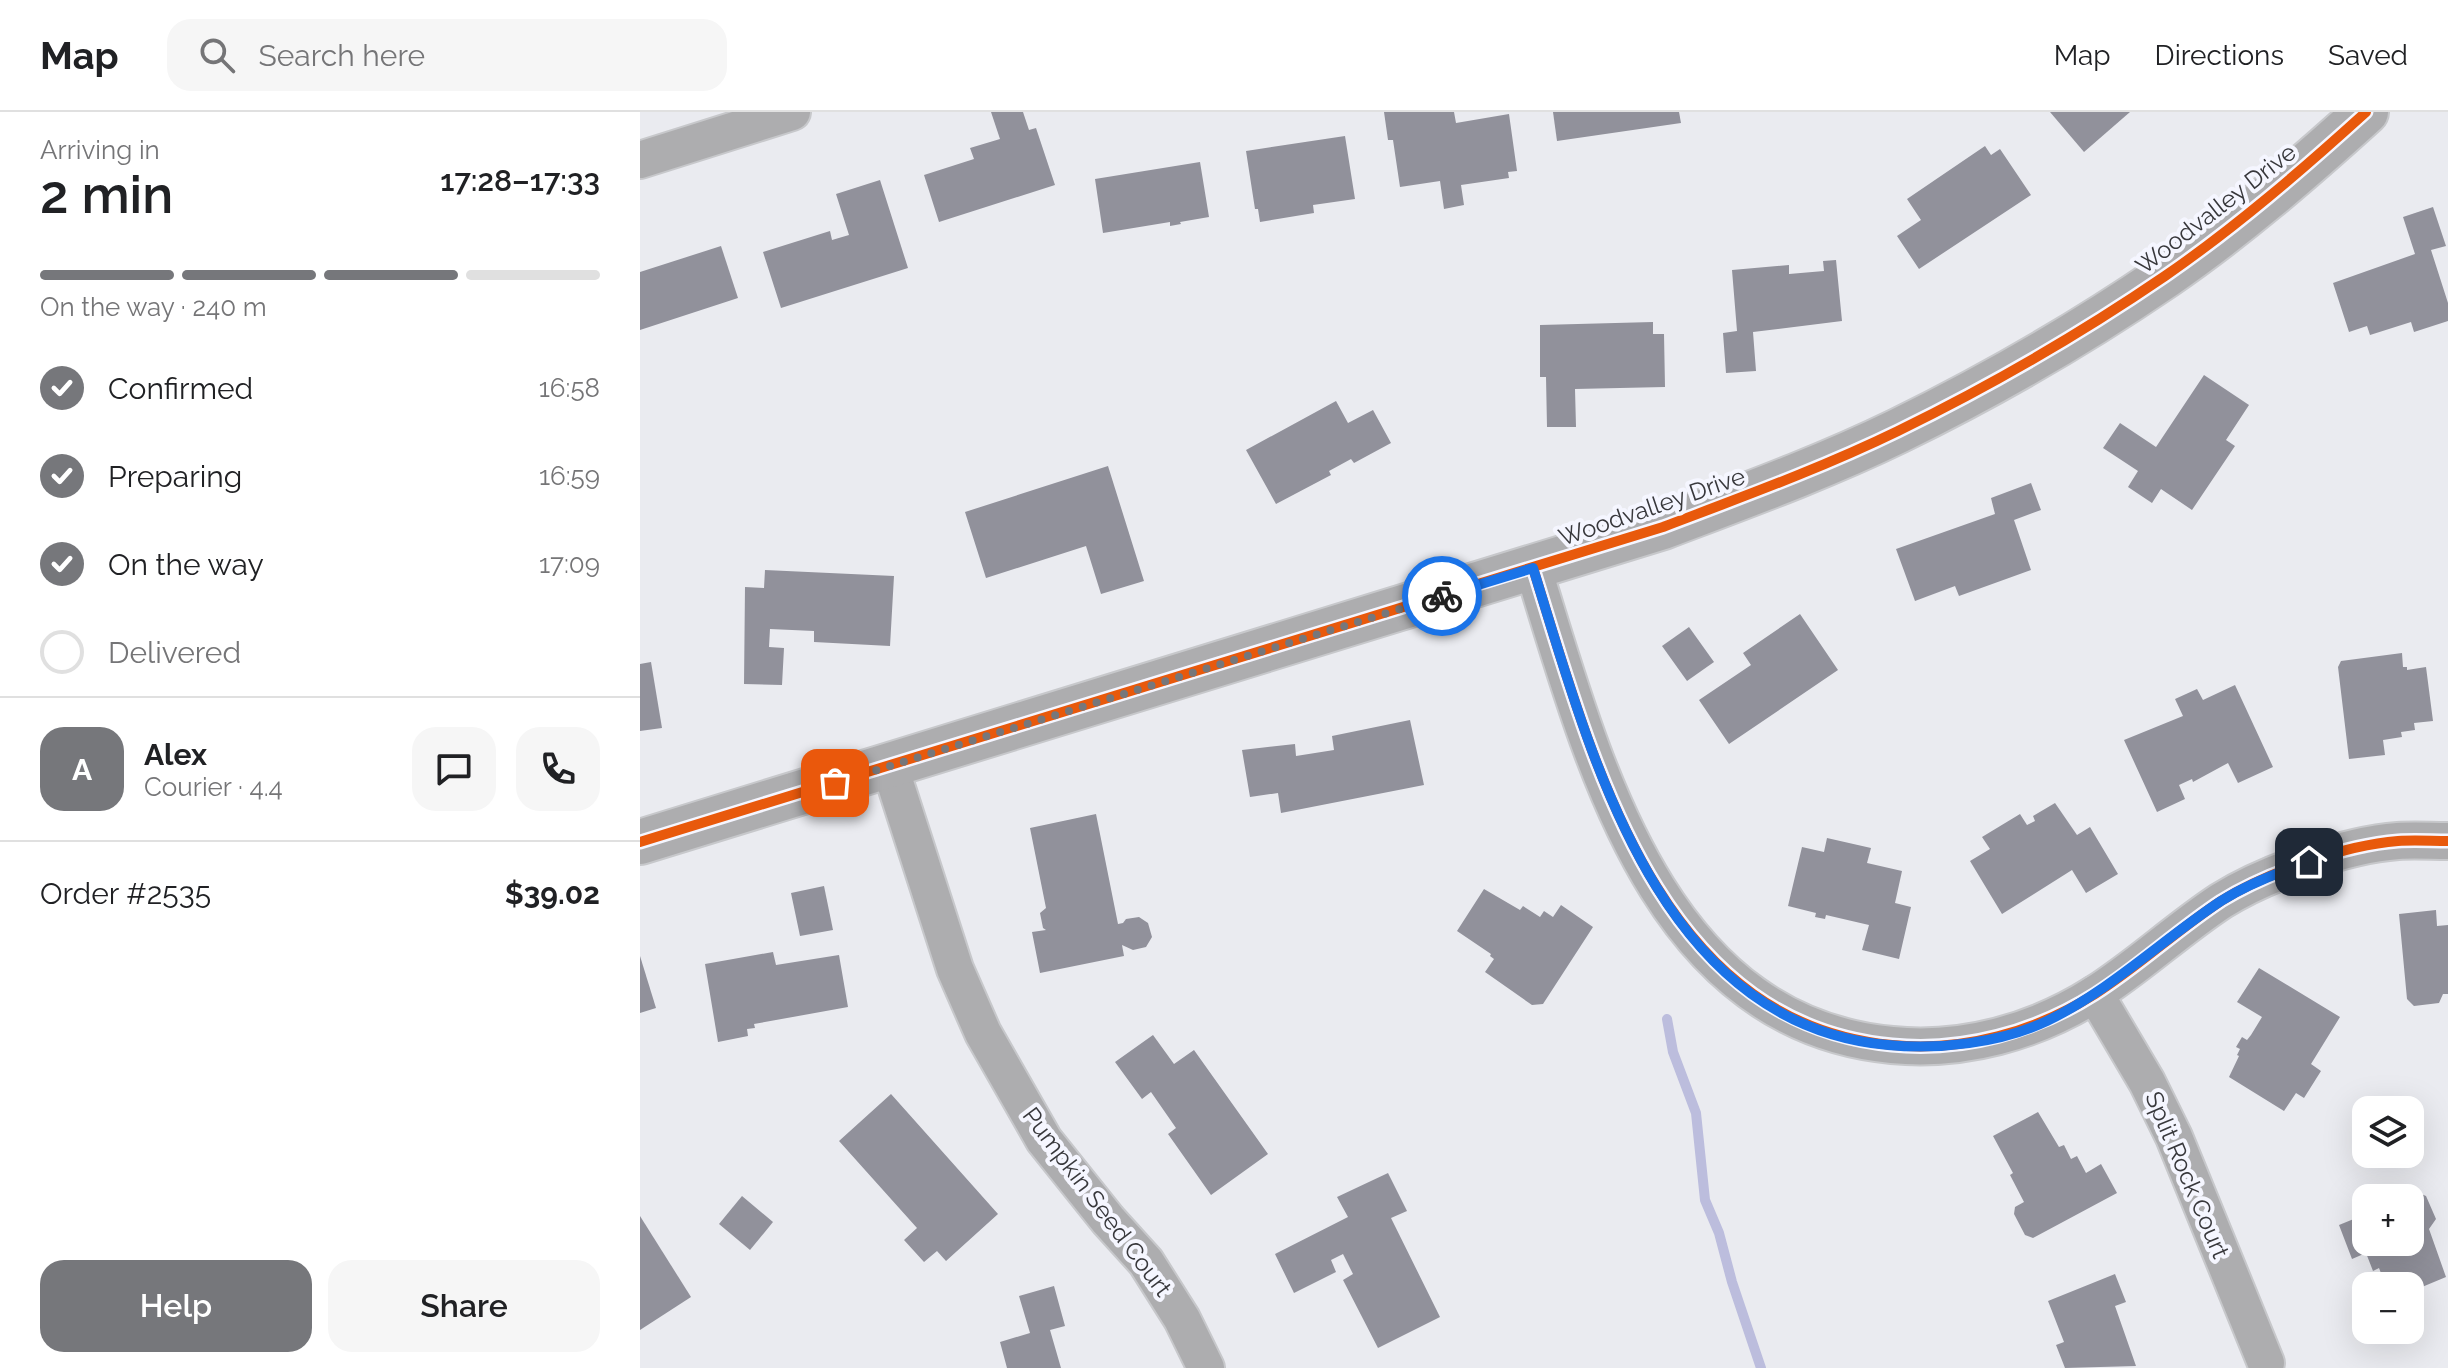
<!DOCTYPE html>
<html lang="en">
<head>
<meta charset="utf-8">
<style>
	:root { --surface:#fff; --page:#f6f6f6; --text:#202124; --muted:#757577; --line:#e0e0e0; --accent:#76777b }
	body { margin:0; font-family:Raleway,sans-serif; background:var(--page); color:var(--text); height:100vh; display:flex; flex-direction:column; font-size:30px; white-space:nowrap }
	* { box-sizing:border-box; margin:0 }
	p { font-size:26px; color:var(--muted) }
	.icon { flex:none; width:44px; height:44px; fill:none; stroke:currentColor; stroke-width:2; stroke-linecap:round; stroke-linejoin:round }
	.map { position:relative; flex:1; overflow:hidden }
	.panel { display:flex; flex-direction:column; background:var(--surface); width:640px }
	.panel>* { flex:none }
	.fabs { position:absolute; left:1712px; top:984px; display:grid; gap:16px }
	.fabs a { display:grid; place-items:center; width:72px; height:72px; border-radius:16px; background:var(--surface); box-shadow:0 8px 32px #0002; font-size:40px }
	.pin { position:absolute; display:grid; place-items:center; width:68px; height:68px; color:#fff; margin:-34px; border-radius:16px; box-shadow:0 4px 12px #0006 }
	.courier { position:absolute; display:grid; place-items:center; width:80px; height:80px; margin:-40px; border:6px solid #1a73e8; border-radius:50%; background:#fff; color:#222; box-shadow:0 2px 10px #0007 }
	.summary em { font-style:normal; font-weight:600 }
	.summary div { display:flex; flex-direction:column-reverse }
	.summary { display:flex; align-items:center; justify-content:space-between; height:136px; padding:0 40px }
	h1 { font-size:52px; font-weight:600; line-height:60px }
	.bar { display:grid; grid-template-columns:repeat(4,1fr); gap:12px 8px; align-content:center; height:96px; padding:0 40px }
	.bar i { height:10px; border-radius:6px; background:var(--line) }
	.bar .selected { background:var(--accent) }
	.bar p { grid-column:span 4 }
	.line { display:flex; align-items:center; gap:20px; padding:0 40px; border-top:2px solid var(--line) }
	.line div { flex:1 }
	.round { display:grid; place-items:center; flex:none; width:84px; height:84px; border-radius:24px; background:var(--page) }
	ol { padding:0 40px; list-style:none }
	li { display:flex; align-items:center; gap:24px; height:88px }
	li p { margin-inline-start:auto }
	li .icon { padding:8px; border-radius:50%; background:var(--accent); color:#fff; stroke-width:4 }
	li:last-child { color:var(--muted) }
	li i { width:44px; height:44px; border:4px solid var(--line); border-radius:50% }
	.action { display:flex; gap:16px; margin-top:auto; padding:16px 40px }
	.action a { flex:1; height:92px; border-radius:24px; background:var(--accent); color:#fff; font-size:32px; font-weight:600; line-height:92px; text-align:center }
	.action a+a { background:var(--page); color:var(--text) }
	header { display:flex; align-items:center; gap:48px; box-sizing:border-box; height:112px; padding:0 40px; background:var(--surface); border-bottom:2px solid var(--line) }
	header strong { font-size:38px }
	nav { display:flex; gap:44px; margin-inline-start:auto; font-size:28px }
	.search { width:560px; height:72px; background:var(--page); display:flex; align-items:center; gap:20px; box-sizing:border-box; padding:0 28px; border-radius:24px; color:var(--muted); font-size:30px }
	main { display:flex; flex:1; min-height:0 }
	.map>svg:first-child { display:block }
	.lines { fill:none; stroke-linecap:round; stroke-linejoin:round }
	.stream { stroke:#bcbddd; stroke-width:10 }
	.building { fill:#91919b }
	.street-casing { stroke:#c7c8cb; stroke-width:40 }
	.secondary-casing { stroke:#c7c8cb; stroke-width:48 }
	.street { stroke:#adadaf; stroke-width:36 }
	.secondary { stroke:#adadaf; stroke-width:44 }
	.cycleway-casing { stroke:#f5f6ff; stroke-width:15 }
	.cycleway { stroke:#e8590c; stroke-width:10 }
	.done { stroke:#76777b; stroke-width:8; stroke-dasharray:0 14.4 }
	.route { stroke:#1a73e8; stroke-width:10 }
	.labels { text-anchor:middle; stroke-width:8; stroke-linejoin:round; paint-order:stroke }
	.street-label { font-size:24px; fill:#38383c; stroke:#f5f6ff }
</style>
</head>
<body>
<header>
<strong>Map</strong>
<div class="search"><svg class="icon" aria-label="search" viewBox="0 0 24 24"><circle cx="10" cy="10" r="6"/><path d="M15 15l6 6"/></svg>Search here</div>
<nav><a>Map</a><a>Directions</a><a>Saved</a></nav>
</header>
<main>
<section class="panel">
<div class="summary"><div><h1>2 min</h1><p>Arriving in</p></div><em>17:28–17:33</em></div>
<div class="bar"><i class="selected"></i><i class="selected"></i><i class="selected"></i><i></i><p>On the way · 240 m</p></div>
<ol>
<li><svg class="icon" aria-label="check" viewBox="0 0 24 24"><path d="M5 12l5 5 9-10"/></svg>Confirmed<p>16:58</p></li>
<li><svg class="icon" aria-label="check" viewBox="0 0 24 24"><path d="M5 12l5 5 9-10"/></svg>Preparing<p>16:59</p></li>
<li><svg class="icon" aria-label="check" viewBox="0 0 24 24"><path d="M5 12l5 5 9-10"/></svg>On the way<p>17:09</p></li>
<li><i></i>Delivered</li>
</ol>
<div class="line" style="height:144px"><b class="round" style="background:var(--accent);color:#fff">A</b><div><b>Alex</b><p>Courier · 4.4</p></div><a class="round"><svg class="icon" aria-label="chat" viewBox="0 0 24 24"><path d="M4 5h16v11H9l-5 4z"/></svg></a><a class="round"><svg class="icon" aria-label="phone" viewBox="0 0 24 24"><path d="M5 4h4l2 5-3 2q2 4 5 5l2-3 5 2v4C11 20 4 13 5 4z"/></svg></a></div>
<div class="line" style="height:104px"><div>Order #2535</div><b>$39.02</b></div>
<div class="action"><a>Help</a><a>Share</a></div>
</section>
<div class="map">
<svg width="1808" height="1256" viewBox="0 0 1808 1256">
	<rect width="100%" height="100%" fill="#eaebf0"/>
	<g class="lines">
		<!-- stream -->
		<polyline class="stream" points="1027,907 1033,940 1056,1001 1065,1088 1079,1121 1092,1170 1121,1256"/>
	</g>
	<!-- building -->
	<g class="building">
		<polygon points="351,0 383,0 389,18 396,16 415,73 299,110 284,63 334,47 330,36 360,27"/>
		<polygon points="744,0 814,0 816,11 869,2 877,59 868,60 869,66 821,73 824,93 804,97 800,69 760,75 753,28 748,28"/>
		<polygon points="913,0 1039,0 1041,11 917,29"/>
		<polygon points="1410,0 1490,0 1444,40"/>
		<polygon points="705,24 715,87 673,93 674,101 620,110 618,97 615,97 606,39"/>
		<polygon points="1345,34 1351,43 1360,37 1391,83 1279,157 1257,124 1281,108 1267,87"/>
		<polygon points="560,50 569,105 540,110 541,112 530,114 530,110 463,121 455,67"/>
		<polygon points="240,68 268,156 141,196 123,140 190,119 192,128 209,123 196,82"/>
		<polygon points="1793,95 1806,134 1791,138 1808,191 1808,209 1774,220 1771,210 1730,223 1727,214 1709,220 1693,171 1775,142 1763,105"/>
		<polygon points="81,134 98,186 0,218 0,160"/>
		<polygon points="1196,148 1202,209 1113,220 1116,259 1086,261 1083,221 1097,219 1092,158 1149,153 1149,162 1184,159 1183,149"/>
		<polygon points="1013,210 1013,222 1024,222 1025,275 935,277 936,315 907,315 906,265 900,265 900,213"/>
		<polygon points="1564,263 1609,293 1586,328 1595,334 1552,398 1521,377 1512,391 1488,375 1498,359 1463,336 1480,311 1516,335"/>
		<polygon points="696,289 708,311 733,298 751,331 714,351 711,347 689,359 691,363 636,392 606,338"/>
		<polygon points="468,354 504,469 461,482 446,434 346,466 325,400"/>
		<polygon points="1391,371 1401,398 1374,408 1391,458 1319,484 1315,474 1275,489 1256,437 1355,402 1351,386"/>
		<polygon points="125,458 254,464 250,534 174,530 174,519 130,517 129,535 144,536 142,573 104,572 105,475 124,476"/>
		<polygon points="1160,502 1198,558 1089,632 1059,588 1111,553 1103,541"/>
		<polygon points="1049,515 1074,550 1047,569 1022,534"/>
		<polygon points="1762,541 1763,555 1767,555 1767,558 1786,555 1793,609 1774,611 1775,618 1761,620 1762,625 1743,628 1745,643 1709,647 1698,555 1701,549"/>
		<polygon points="11,550 22,616 0,619 0,552"/>
		<polygon points="1595,573 1633,655 1598,671 1588,651 1553,670 1552,667 1539,673 1545,687 1517,700 1484,628 1543,604 1535,587 1557,577 1563,588"/>
		<polygon points="770,608 784,673 641,701 638,681 610,685 602,638 655,632 656,644 694,638 692,624"/>
		<polygon points="1415,691 1437,723 1450,715 1478,762 1446,781 1432,758 1362,802 1330,749 1350,737 1342,725 1380,702 1387,713 1395,709 1393,704"/>
		<polygon points="456,702 478,812 483,811 486,807 499,805 508,811 512,825 506,835 493,838 482,833 484,844 400,861 392,820 406,818 403,816 400,801 406,796 390,716"/>
		<polygon points="1187,726 1231,736 1227,751 1262,759 1255,791 1271,795 1259,847 1222,838 1229,813 1186,803 1185,807 1175,805 1176,801 1148,794 1162,735 1184,740"/>
		<polygon points="184,774 193,818 160,824 151,781"/>
		<polygon points="844,777 880,798 883,794 900,805 904,799 913,805 921,793 953,815 903,892 892,893 845,860 854,847 850,844 851,842 817,819"/>
		<polygon points="1796,798 1797,814 1808,813 1808,882 1803,882 1799,891 1774,894 1767,887 1759,802"/>
		<polygon points="133,840 136,853 199,843 208,895 114,912 115,916 107,917 108,924 78,930 65,852"/>
		<polygon points="0,844 16,896 0,901"/>
		<polygon points="1619,856 1700,905 1671,952 1681,959 1664,986 1656,981 1644,999 1589,965 1599,944 1597,943 1600,937 1596,935 1602,925 1607,928 1611,923 1622,905 1597,890"/>
		<polygon points="513,923 534,952 554,938 628,1042 571,1083 528,1022 536,1016 511,980 502,987 475,950"/>
		<polygon points="251,982 358,1102 306,1149 297,1139 284,1150 264,1128 277,1116 199,1029"/>
		<polygon points="1398,1000 1419,1035 1424,1033 1431,1047 1437,1044 1446,1061 1461,1052 1477,1081 1393,1126 1385,1123 1374,1102 1375,1095 1384,1090 1370,1063 1373,1061 1353,1024"/>
		<polygon points="748,1061 767,1099 751,1106 800,1205 738,1236 703,1168 713,1162 703,1142 691,1148 696,1160 654,1181 635,1142 708,1105 697,1085"/>
		<polygon points="1779,1081 1786,1084 1796,1107 1789,1117 1806,1165 1770,1180 1770,1174 1753,1174 1750,1167 1744,1169 1739,1156 1733,1159 1726,1141 1712,1147 1699,1113 1726,1102 1726,1130 1770,1130 1770,1084"/>
		<polygon points="102,1084 133,1110 110,1138 79,1112"/>
		<polygon points="0,1104 51,1185 0,1218"/>
		<polygon points="1475,1162 1486,1190 1475,1194 1496,1254 1425,1256 1416,1233 1424,1230 1408,1189"/>
		<polygon points="414,1174 425,1214 410,1218 421,1256 367,1256 360,1230 390,1221 379,1184"/>
	</g>
	<g class="lines">
		<defs>
			<g id="street">
				<polyline points="0,48 152,0"/>
				<path d="M893,456C952,645 1016,911 1252,933C1323,940 1395,920 1455,882C1499,854 1537,818 1581,789C1626,761 1705,733 1758,729C1774,728 1791,729 1808,729"/>
				<polyline points="250,655 315,857 343,921 404,1028 468,1108 506,1150 542,1207 566,1256"/>
				<polyline points="1455,882 1507,970 1534,1025 1626,1251"/>
			</g>
			<path id="secondary" d="M0,730L1023,415C1102,385 1182,356 1258,319C1350,274 1440,222 1525,164C1596,115 1662,58 1726,0"/>
		</defs>
		<!-- street casing -->
		<use href="#street" class="street-casing"/>
		<!-- secondary casing -->
		<use href="#secondary" class="secondary-casing"/>
		<!-- street -->
		<use href="#street" class="street"/>
		<!-- secondary -->
		<use href="#secondary" class="secondary"/>
		<defs>
			<g id="cycleway">
				<path d="M893,456C952,645 1016,911 1252,933C1323,940 1395,920 1455,882C1499,854 1537,818 1581,789C1626,761 1705,733 1758,729C1774,728 1791,729 1808,729"/>
				<path d="M0,730L1023,415C1102,385 1182,356 1258,319C1350,274 1440,222 1525,164C1596,115 1662,58 1726,0"/>
			</g>
		</defs>
		<!-- cycleway casing -->
		<use href="#cycleway" class="cycleway-casing"/>
		<!-- cycleway -->
		<use href="#cycleway" class="cycleway"/>
	</g>
	<g class="lines">
		<!-- done -->
		<polyline class="done" points="195,671 802,484"/>
		<!-- route -->
		<path class="route" d="M802,484L893,456C950,639 1016,912 1248,933C1299,938 1360,931 1407,909C1471,878 1522,828 1581,789C1608,772 1639,760 1669,750"/>
	</g>
	<g class="labels">
		<!-- street labels -->
		<g class="street-label">
			<text transform="translate(1576 97) rotate(-38)" y="8">Woodvalley Drive</text>
			<text transform="translate(1012 395) rotate(-19)" y="8">Woodvalley Drive</text>
			<text transform="translate(1547 1063) rotate(67)" y="8">Split Rock Court</text>
			<text transform="translate(457 1090) rotate(53)" y="8">Pumpkin Seed Court</text>
		</g>
	</g>
</svg>
<div class="fabs">
<a><svg class="icon" aria-label="layers" viewBox="0 0 24 24"><path d="M12 4l9 5-9 5-9-5zM3 14l9 5 9-5"/></svg></a>
<a>+</a>
<a>−</a>
</div>
<div class="pin" style="left:195px;top:671px;background:#ea580c"><svg class="icon" aria-label="bag" viewBox="0 0 24 24"><path d="M5 8h14l-1 12H6zM9 8a3 3 0 0 1 6 0"/></svg></div>
<div class="pin" style="left:1669px;top:750px;background:#1f2937"><svg class="icon" aria-label="home" viewBox="0 0 24 24"><path d="M3 11l9-7 9 7M6 9v11h12V9"/></svg></div>
<div class="courier" style="left:802px;top:484px"><svg class="icon" aria-label="bike" viewBox="0 0 24 24"><circle cx="6" cy="16" r="4"/><circle cx="18" cy="16" r="4"/><path d="M6 16l4-8h5l3 8M10 8l3 8H6M13 5h3"/></svg></div>
</div>
</main>
</body>
</html>
